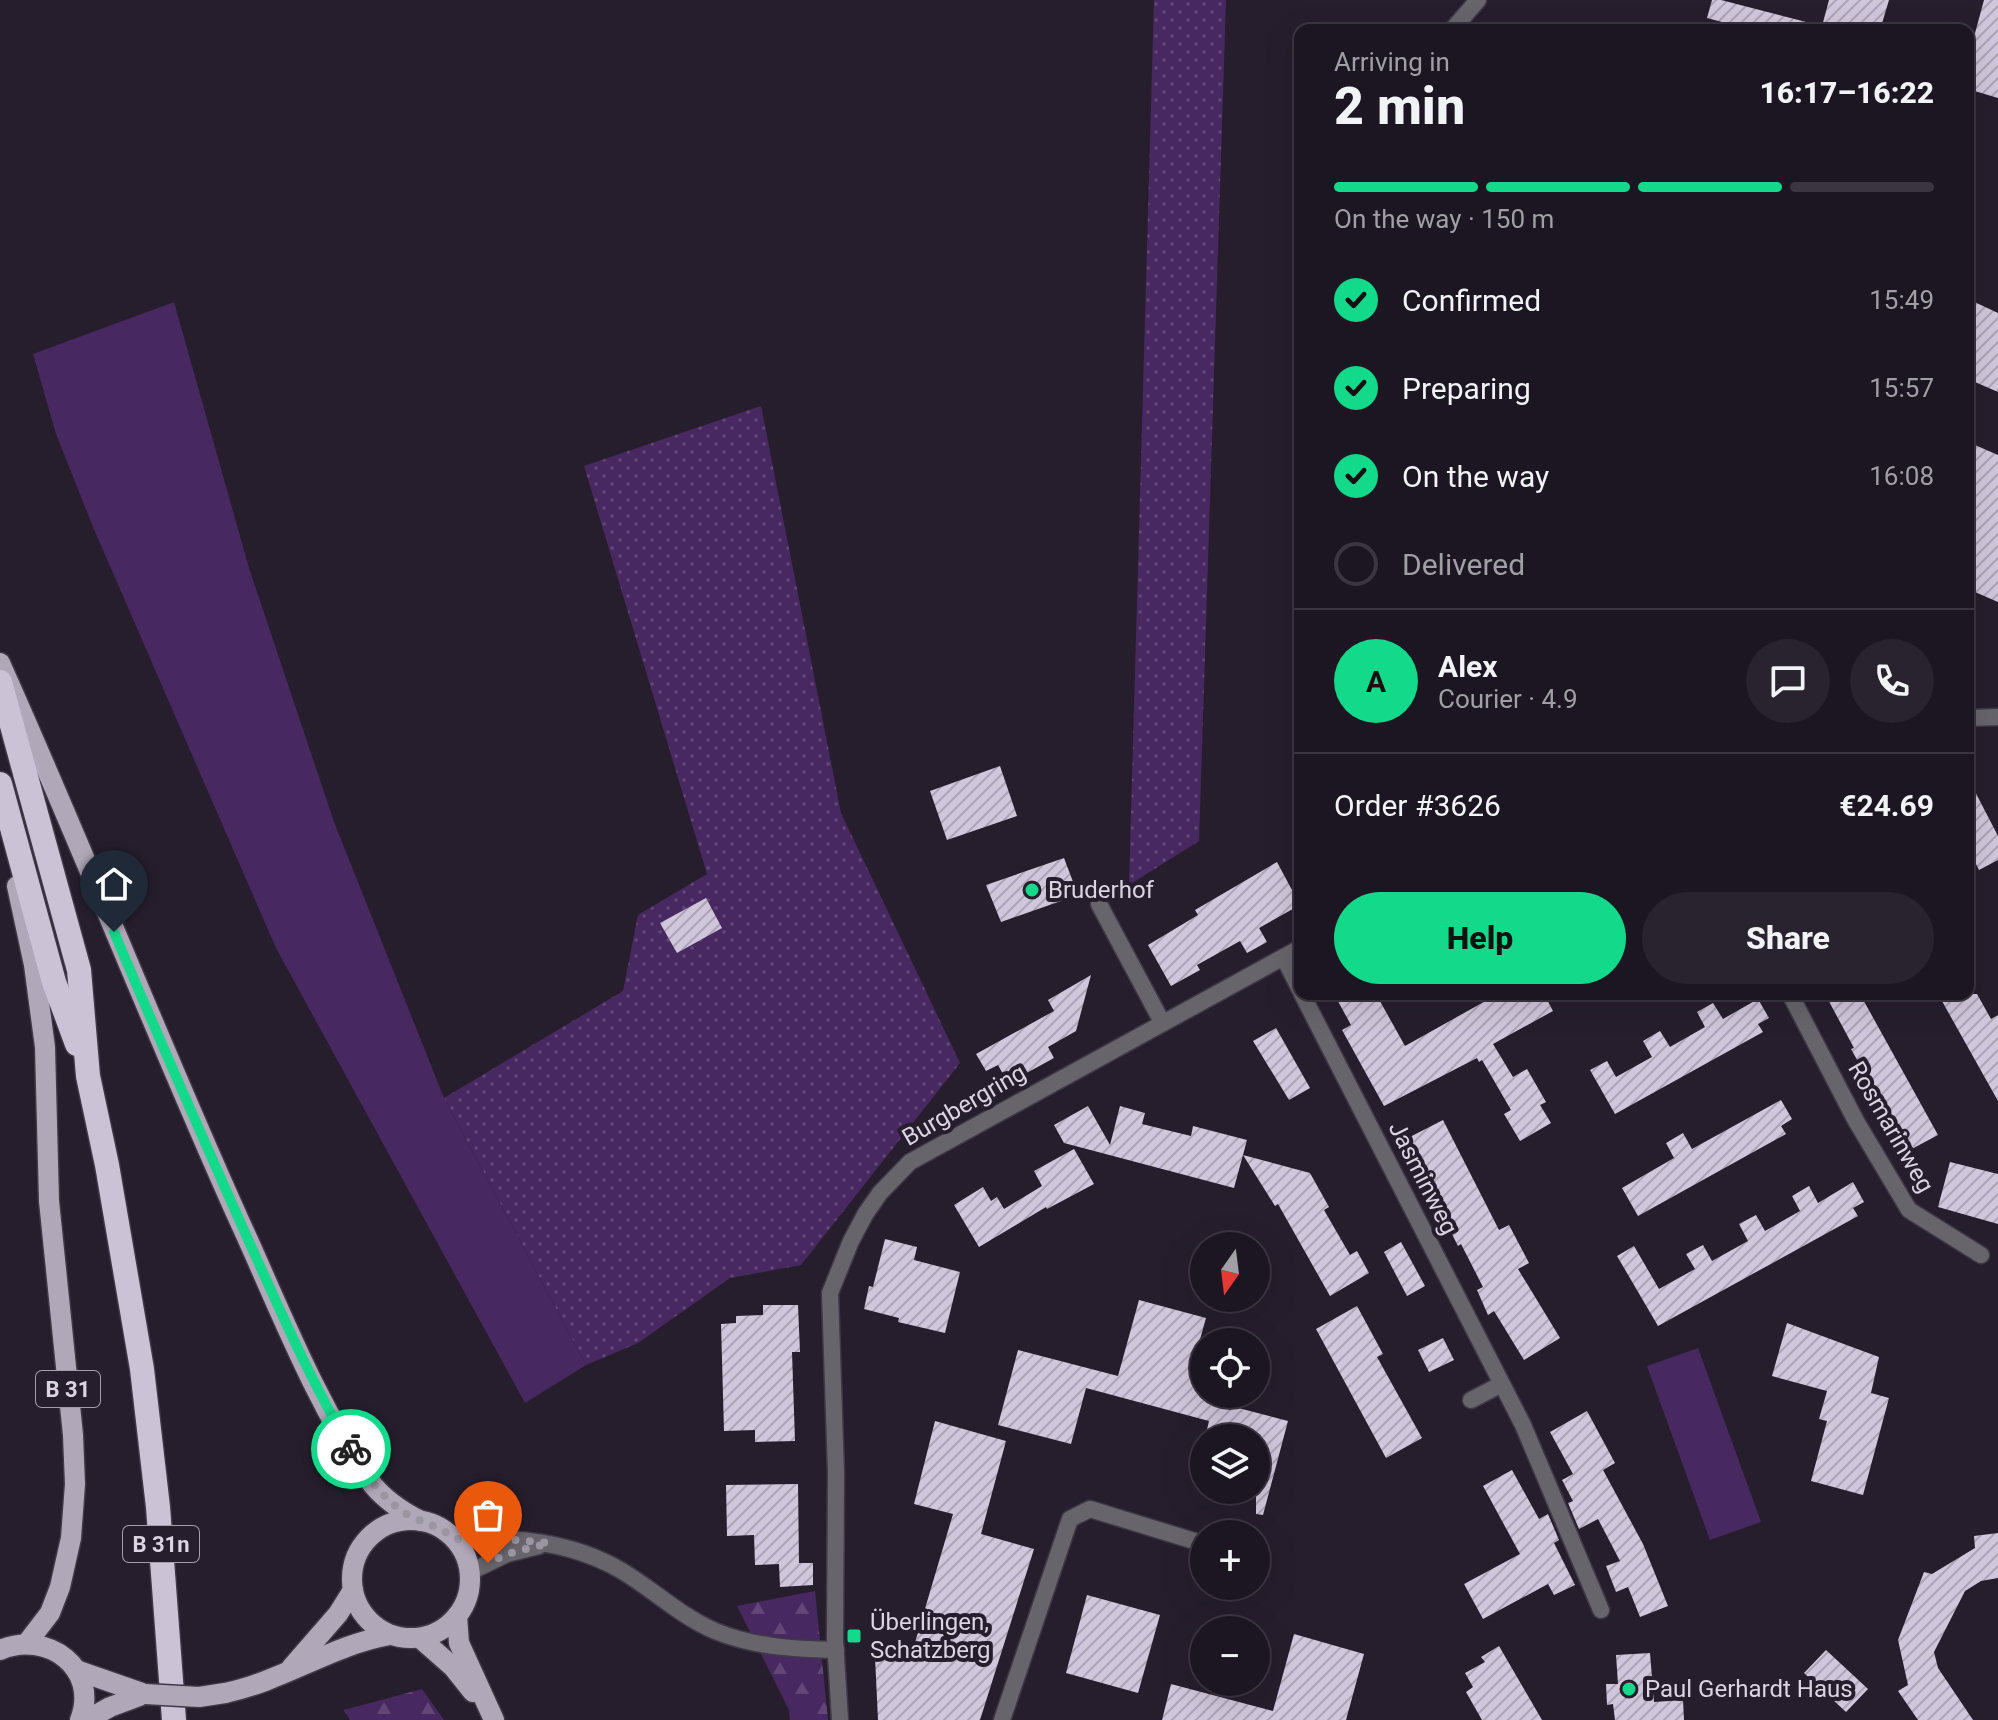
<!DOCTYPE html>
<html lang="en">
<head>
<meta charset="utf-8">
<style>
	:root { --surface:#1c1622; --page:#29232f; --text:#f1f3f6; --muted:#a09fa5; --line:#3a3540; --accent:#13d98a }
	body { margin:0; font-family:Roboto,sans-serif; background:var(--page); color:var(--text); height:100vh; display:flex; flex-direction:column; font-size:30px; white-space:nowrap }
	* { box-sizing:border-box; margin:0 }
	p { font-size:26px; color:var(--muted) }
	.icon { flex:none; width:44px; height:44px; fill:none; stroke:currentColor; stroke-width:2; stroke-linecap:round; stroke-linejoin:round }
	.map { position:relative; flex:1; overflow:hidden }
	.panel { position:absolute; left:1294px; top:24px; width:680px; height:976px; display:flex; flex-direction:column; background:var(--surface); border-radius:16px; box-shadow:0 8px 32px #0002,0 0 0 2px var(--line) }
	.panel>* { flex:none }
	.needle { width:52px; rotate:194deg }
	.controls { position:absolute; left:1190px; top:1232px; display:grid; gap:16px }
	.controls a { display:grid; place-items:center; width:80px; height:80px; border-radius:50%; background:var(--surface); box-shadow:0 8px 32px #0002,0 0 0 2px var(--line); font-size:40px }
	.pin { position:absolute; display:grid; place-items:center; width:68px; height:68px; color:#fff; margin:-82px -34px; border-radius:50% 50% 50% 0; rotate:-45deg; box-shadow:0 0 8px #0007 }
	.pin .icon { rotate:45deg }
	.courier { position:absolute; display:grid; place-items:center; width:80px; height:80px; margin:-40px; border:6px solid #13d98a; border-radius:50%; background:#fff; color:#222; box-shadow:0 2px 10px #0007 }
	.summary em { font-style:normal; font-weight:800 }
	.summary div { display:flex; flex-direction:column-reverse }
	.summary { display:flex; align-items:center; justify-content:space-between; height:136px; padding:0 40px }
	h1 { font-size:52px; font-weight:800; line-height:60px }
	.bar { display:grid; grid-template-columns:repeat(4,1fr); gap:12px 8px; align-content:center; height:96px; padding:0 40px }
	.bar i { height:10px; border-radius:6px; background:var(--line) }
	.bar .on { background:var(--accent) }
	.bar p { grid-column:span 4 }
	.line { display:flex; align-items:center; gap:20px; padding:0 40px; border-top:2px solid var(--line) }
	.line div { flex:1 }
	.round { display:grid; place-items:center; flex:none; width:84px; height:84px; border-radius:42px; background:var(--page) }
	ol { padding:0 40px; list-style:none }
	li { display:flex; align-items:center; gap:24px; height:88px }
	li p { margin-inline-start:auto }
	li .icon { padding:8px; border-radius:50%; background:var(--accent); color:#111; stroke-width:4 }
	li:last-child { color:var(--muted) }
	li i { width:44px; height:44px; border:4px solid var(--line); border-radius:50% }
	.action { display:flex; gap:16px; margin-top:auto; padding:16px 40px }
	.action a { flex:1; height:92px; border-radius:48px; background:var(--accent); color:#111; font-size:32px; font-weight:800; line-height:92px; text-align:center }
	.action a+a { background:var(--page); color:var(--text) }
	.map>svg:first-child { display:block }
	.grass { fill:url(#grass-dots) }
	.forest { fill:url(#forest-firs) }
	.green { fill:#482861 }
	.building { fill:url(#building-hatch) }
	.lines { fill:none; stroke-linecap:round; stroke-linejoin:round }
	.street-casing { stroke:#3f3846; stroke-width:19 }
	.primary-casing { stroke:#3f3846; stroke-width:23 }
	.highway-casing { stroke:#3f3846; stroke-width:27 }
	.street { stroke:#68646c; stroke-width:16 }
	.primary { stroke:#b0a7b8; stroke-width:20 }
	.highway { stroke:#ccc2d6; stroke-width:24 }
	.primary-bridge-casing { stroke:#3f3846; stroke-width:23; stroke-linecap:butt }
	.primary-bridge { stroke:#b0a7b8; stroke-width:20 }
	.done { stroke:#9b95a1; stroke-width:8; stroke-dasharray:0 14.4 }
	.route { stroke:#13d98a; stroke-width:10 }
	.poi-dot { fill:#13d98a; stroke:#261e2d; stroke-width:3 }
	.labels { text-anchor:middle; stroke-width:8; stroke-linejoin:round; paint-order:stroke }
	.shield { fill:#261e2d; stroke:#a49eaa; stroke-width:2 }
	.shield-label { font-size:22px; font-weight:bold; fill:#dad5e0 }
	.poi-label { font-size:24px; fill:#dad5e0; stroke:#261e2d; text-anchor:start }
	.street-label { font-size:24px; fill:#dad5e0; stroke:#261e2d }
</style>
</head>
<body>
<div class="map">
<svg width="1998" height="1720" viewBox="0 0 1998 1720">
	<defs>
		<pattern id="grass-dots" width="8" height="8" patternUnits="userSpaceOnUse" patternTransform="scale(2)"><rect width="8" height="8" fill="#482861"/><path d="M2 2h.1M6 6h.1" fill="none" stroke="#624677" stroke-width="1.8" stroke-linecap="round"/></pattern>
		<pattern id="forest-firs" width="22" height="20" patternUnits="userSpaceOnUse" patternTransform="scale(2)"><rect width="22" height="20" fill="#482861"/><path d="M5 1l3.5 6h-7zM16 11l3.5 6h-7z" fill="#624677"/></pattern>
		<pattern id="building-hatch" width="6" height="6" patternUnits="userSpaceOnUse" patternTransform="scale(2)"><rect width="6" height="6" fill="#d1c7dc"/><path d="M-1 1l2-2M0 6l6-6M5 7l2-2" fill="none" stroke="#ada5b6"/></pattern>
	</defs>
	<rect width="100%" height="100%" fill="#261e2d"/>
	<!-- grass -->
	<g class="grass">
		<polygon points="1154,0 1226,0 1199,841 1129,885"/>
		<polygon points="761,406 841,813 960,1063 801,1265 730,1278 638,1343 586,1365 444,1098 623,991 638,915 707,874 584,466"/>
	</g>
	<!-- forest -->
	<g class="forest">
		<polygon points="815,1591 828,1720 790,1720 789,1710 737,1606"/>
		<polygon points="422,1689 444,1720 350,1720 344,1710"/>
	</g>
	<!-- green -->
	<g class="green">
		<polygon points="174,302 249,568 334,822 444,1098 586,1365 525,1403 276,948 93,527 56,434 33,354"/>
		<polygon points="1698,1348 1761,1522 1710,1540 1647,1366"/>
	</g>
	<!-- building -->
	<g class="building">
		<polygon points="1712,0 1721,0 1810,23 1809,30 1752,30 1707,18"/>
		<polygon points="1829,0 1889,0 1880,30 1821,30"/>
		<polygon points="1984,0 1998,0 1998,98 1968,89 1968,59"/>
		<polygon points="1968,299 1998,313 1998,392 1968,379"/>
		<polygon points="1968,442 1998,455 1998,602 1968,589"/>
		<polygon points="1000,766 1017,816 947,840 930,791"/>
		<polygon points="1968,778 1998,836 1998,860 1979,870 1968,848"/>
		<polygon points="1064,858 1078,895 1001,922 986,885"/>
		<polygon points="1277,862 1300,905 1259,928 1267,942 1247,953 1240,941 1197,965 1200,970 1171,986 1148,945 1198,915 1195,910"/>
		<polygon points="706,898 722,928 677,953 660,923"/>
		<polygon points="1091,975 1076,1031 1048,1047 1054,1058 1008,1083 998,1065 986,1071 976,1054 1054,1011 1048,1000"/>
		<polygon points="1334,994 1376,994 1405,1046 1498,994 1544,994 1553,1011 1493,1044 1513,1077 1527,1069 1546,1102 1540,1105 1551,1123 1520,1141 1504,1114 1511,1110 1482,1060 1479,1062 1477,1058 1384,1106 1342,1030 1351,1025"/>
		<polygon points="1825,994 1860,994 1938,1135 1908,1151 1851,1049 1854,1048"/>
		<polygon points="1938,994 1977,994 1991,1019 1998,1015 1998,1101"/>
		<polygon points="1758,999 1769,1018 1758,1024 1763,1032 1615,1114 1590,1070 1607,1061 1616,1077 1652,1057 1643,1041 1660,1031 1670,1047 1705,1027 1697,1012 1713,1003 1723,1019"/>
		<polygon points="1276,1028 1310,1088 1289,1100 1253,1041"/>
		<polygon points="1781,1100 1792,1119 1781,1126 1786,1134 1638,1216 1622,1188 1674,1158 1666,1143 1683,1133 1692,1149"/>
		<polygon points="1088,1106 1110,1145 1120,1106 1145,1113 1142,1124 1191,1136 1193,1126 1247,1140 1234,1188 1064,1143 1054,1125"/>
		<polygon points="1443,1120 1499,1230 1509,1225 1529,1263 1518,1269 1560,1338 1524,1360 1494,1311 1488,1315 1477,1290 1483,1287 1461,1244 1458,1246 1404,1140"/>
		<polygon points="1074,1149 1094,1184 1047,1209 1046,1207 979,1247 954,1205 983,1187 991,1201 997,1197 1004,1209 1042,1186 1034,1171"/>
		<polygon points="1243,1155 1310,1173 1329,1207 1324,1210 1350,1255 1357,1251 1369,1273 1330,1296 1278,1204 1275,1206"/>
		<polygon points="1950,1162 1998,1174 1998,1224 1938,1207"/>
		<polygon points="1853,1182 1864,1202 1853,1208 1858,1216 1658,1326 1617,1256 1634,1246 1659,1289 1695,1269 1686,1254 1703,1245 1712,1261 1748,1241 1739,1224 1756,1215 1765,1231 1800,1211 1792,1196 1809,1186 1818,1203"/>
		<polygon points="885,1239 917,1247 914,1260 960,1272 945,1333 898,1322 899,1318 864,1309 869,1286 873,1287"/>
		<polygon points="1401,1242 1425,1286 1407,1296 1384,1252"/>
		<polygon points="1139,1300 1206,1318 1194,1361 1204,1362 1204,1399 1288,1421 1263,1515 1256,1514 1256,1438 1205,1438 1209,1421 1086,1388 1071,1444 998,1425 1018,1350 1118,1376"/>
		<polygon points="763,1305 798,1305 800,1352 792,1352 795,1441 755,1442 755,1430 724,1431 721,1324 736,1323 736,1316 763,1315"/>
		<polygon points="1357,1306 1383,1354 1377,1357 1422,1438 1386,1458 1316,1329"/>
		<polygon points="1787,1323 1879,1357 1871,1393 1889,1398 1863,1495 1811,1481 1827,1421 1819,1419 1827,1391 1772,1376"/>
		<polygon points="1443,1338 1454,1360 1429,1372 1418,1350"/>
		<polygon points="1587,1411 1615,1463 1603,1470 1643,1544 1668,1606 1640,1617 1628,1587 1616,1592 1606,1566 1620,1561 1598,1519 1579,1529 1568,1503 1573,1501 1562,1480 1573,1474 1550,1432"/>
		<polygon points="935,1421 1006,1441 981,1534 1034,1549 980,1720 878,1720 875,1657 911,1656 953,1514 914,1504"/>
		<polygon points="1512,1470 1539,1519 1548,1514 1559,1540 1554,1543 1575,1585 1554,1595 1548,1584 1483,1619 1464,1584 1520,1554 1483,1486"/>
		<polygon points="798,1484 799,1563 813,1563 813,1585 780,1587 779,1564 755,1565 754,1535 727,1536 726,1485"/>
		<polygon points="1998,1533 1998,1578 1981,1581 1965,1591 1934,1652 1938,1668 1973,1720 1918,1720 1898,1691 1908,1685 1898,1640 1924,1572 1932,1574 1975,1548 1974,1536"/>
		<polygon points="1087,1595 1160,1615 1138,1693 1066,1673"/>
		<polygon points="1294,1634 1364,1654 1346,1720 1162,1720 1171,1684 1273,1711"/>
		<polygon points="1499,1646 1542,1720 1482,1720 1466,1692 1473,1687 1465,1673 1485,1662 1481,1657"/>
		<polygon points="1826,1650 1868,1689 1846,1712 1804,1673"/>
		<polygon points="1650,1653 1654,1702 1683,1700 1684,1720 1615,1720 1613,1704 1607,1705 1606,1684 1618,1684 1616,1655"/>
	</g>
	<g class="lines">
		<defs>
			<g id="street">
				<polyline points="1452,30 1478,0"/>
				<polyline points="1968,718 1998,717"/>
				<polyline points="1099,904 1162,1022"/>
				<polyline points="1284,958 1300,990"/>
				<polyline points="1302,994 1523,1425 1601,1610"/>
				<polyline points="1790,994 1856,1121 1909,1210 1981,1255"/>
				<polyline points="1471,1400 1500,1385"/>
				<path d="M455,1539C512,1536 572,1541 622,1571C654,1590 680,1616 715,1631C754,1647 794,1649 836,1650"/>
				<polyline points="470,1572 507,1554 539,1546"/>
				<polyline points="840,1720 835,1640 836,1473 830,1293 851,1241 866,1213 880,1193 910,1162 1300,948"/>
				<polyline points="1002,1720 1070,1519 1090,1509 1204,1544"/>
			</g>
			<g id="primary">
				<path d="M0,663C83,848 156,1036 239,1220C279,1307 314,1400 369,1480C382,1498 401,1511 421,1521"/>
				<polyline points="17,886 34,965 45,1047 49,1201 73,1435 75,1484 71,1538 60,1587 50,1613 27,1643"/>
				<circle cx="411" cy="1579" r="59"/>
				<polyline points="457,1616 459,1643 494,1720"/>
				<polyline points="420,1638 453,1667 473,1692"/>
				<path d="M0,1650C47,1630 100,1668 80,1720"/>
				<polyline points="291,1668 338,1614 353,1590"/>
				<polyline points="76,1670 145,1694"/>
				<path d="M225,1693C283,1681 332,1645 390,1635"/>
				<polyline points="87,1720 110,1707 145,1694"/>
			</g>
			<g id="highway">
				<polyline points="0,682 79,970 88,1076 107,1165 142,1369 158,1507 174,1720"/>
				<polyline points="0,784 54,982 77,1044"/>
			</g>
		</defs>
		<!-- street casing -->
		<use href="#street" class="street-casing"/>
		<!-- primary casing -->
		<use href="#primary" class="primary-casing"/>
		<!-- highway casing -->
		<use href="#highway" class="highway-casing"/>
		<!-- street -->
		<use href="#street" class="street"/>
		<!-- primary -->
		<use href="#primary" class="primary"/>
		<!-- highway -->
		<use href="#highway" class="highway"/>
		<defs>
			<polyline id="primary-bridge" points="145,1694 199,1697 225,1693"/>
		</defs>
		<!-- primary-bridge casing -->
		<use href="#primary-bridge" class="primary-bridge-casing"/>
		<!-- primary-bridge -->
		<use href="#primary-bridge" class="primary-bridge"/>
	</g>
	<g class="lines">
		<!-- done -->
		<path class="done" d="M351,1449C367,1475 382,1500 410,1516C426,1524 441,1527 455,1539H503L549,1543L507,1554L488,1563"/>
		<!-- route -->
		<path class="route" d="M114,932C157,1034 201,1134 246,1235C279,1308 310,1380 351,1449"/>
	</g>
	<!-- markers -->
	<g class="poi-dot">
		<circle cx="1032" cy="890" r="8"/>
		<rect x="846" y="1628" width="16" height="16" rx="4"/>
		<circle cx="1629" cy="1689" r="8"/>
	</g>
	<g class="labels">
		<!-- shield labels -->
		<g class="shield">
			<rect x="36" y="1371" width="64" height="36" rx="6"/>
			<rect x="123" y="1526" width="76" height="36" rx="6"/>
		</g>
		<g class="shield-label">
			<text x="68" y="1397">B 31</text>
			<text x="161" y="1552">B 31n</text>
		</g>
		<!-- poi labels -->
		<g class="poi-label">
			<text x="1048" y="898">Bruderhof</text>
			<text x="870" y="1630">Überlingen,<tspan x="870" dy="28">Schatzberg</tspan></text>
			<text x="1645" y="1697">Paul Gerhardt Haus</text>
		</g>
		<!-- street labels -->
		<g class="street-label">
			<text transform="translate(964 1105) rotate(-30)" y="8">Burgbergring</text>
			<text transform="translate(1891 1127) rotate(60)" y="8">Rosmarinweg</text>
			<text transform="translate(1423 1178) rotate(63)" y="8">Jasminweg</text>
		</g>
	</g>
</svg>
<div class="controls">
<a><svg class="needle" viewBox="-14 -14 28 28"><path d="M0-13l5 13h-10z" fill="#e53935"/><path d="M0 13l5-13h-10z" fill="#a09fa5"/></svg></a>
<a><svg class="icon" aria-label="locate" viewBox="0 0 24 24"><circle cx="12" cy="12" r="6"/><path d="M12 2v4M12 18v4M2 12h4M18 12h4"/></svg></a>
<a><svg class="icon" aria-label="layers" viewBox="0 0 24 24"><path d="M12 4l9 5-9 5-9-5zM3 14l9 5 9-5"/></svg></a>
<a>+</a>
<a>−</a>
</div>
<div class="pin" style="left:488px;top:1563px;background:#ea580c"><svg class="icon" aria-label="bag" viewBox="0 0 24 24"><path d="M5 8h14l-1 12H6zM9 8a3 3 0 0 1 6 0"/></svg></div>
<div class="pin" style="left:114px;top:932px;background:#1f2937"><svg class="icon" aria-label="home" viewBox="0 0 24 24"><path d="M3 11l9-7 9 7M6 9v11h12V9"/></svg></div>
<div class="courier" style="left:351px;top:1449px"><svg class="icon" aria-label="bike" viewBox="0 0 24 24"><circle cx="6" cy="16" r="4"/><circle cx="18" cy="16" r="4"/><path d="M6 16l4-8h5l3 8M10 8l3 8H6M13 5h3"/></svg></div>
<section class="panel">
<div class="summary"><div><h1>2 min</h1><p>Arriving in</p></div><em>16:17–16:22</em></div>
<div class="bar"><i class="on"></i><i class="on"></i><i class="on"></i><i></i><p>On the way · 150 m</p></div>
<ol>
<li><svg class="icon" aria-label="check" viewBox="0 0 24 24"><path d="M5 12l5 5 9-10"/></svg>Confirmed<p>15:49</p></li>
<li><svg class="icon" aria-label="check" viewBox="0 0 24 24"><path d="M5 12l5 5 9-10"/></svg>Preparing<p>15:57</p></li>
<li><svg class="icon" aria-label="check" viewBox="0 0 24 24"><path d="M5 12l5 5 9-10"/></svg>On the way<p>16:08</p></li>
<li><i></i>Delivered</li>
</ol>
<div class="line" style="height:144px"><b class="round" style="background:var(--accent);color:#111">A</b><div><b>Alex</b><p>Courier · 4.9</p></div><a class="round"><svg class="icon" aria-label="chat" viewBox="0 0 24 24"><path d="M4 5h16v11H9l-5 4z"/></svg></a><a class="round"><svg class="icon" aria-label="phone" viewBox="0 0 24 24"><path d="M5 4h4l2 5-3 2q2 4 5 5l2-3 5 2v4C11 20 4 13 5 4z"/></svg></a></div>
<div class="line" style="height:104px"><div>Order #3626</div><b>€24.69</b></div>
<div class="action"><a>Help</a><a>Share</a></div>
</section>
</div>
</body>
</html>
